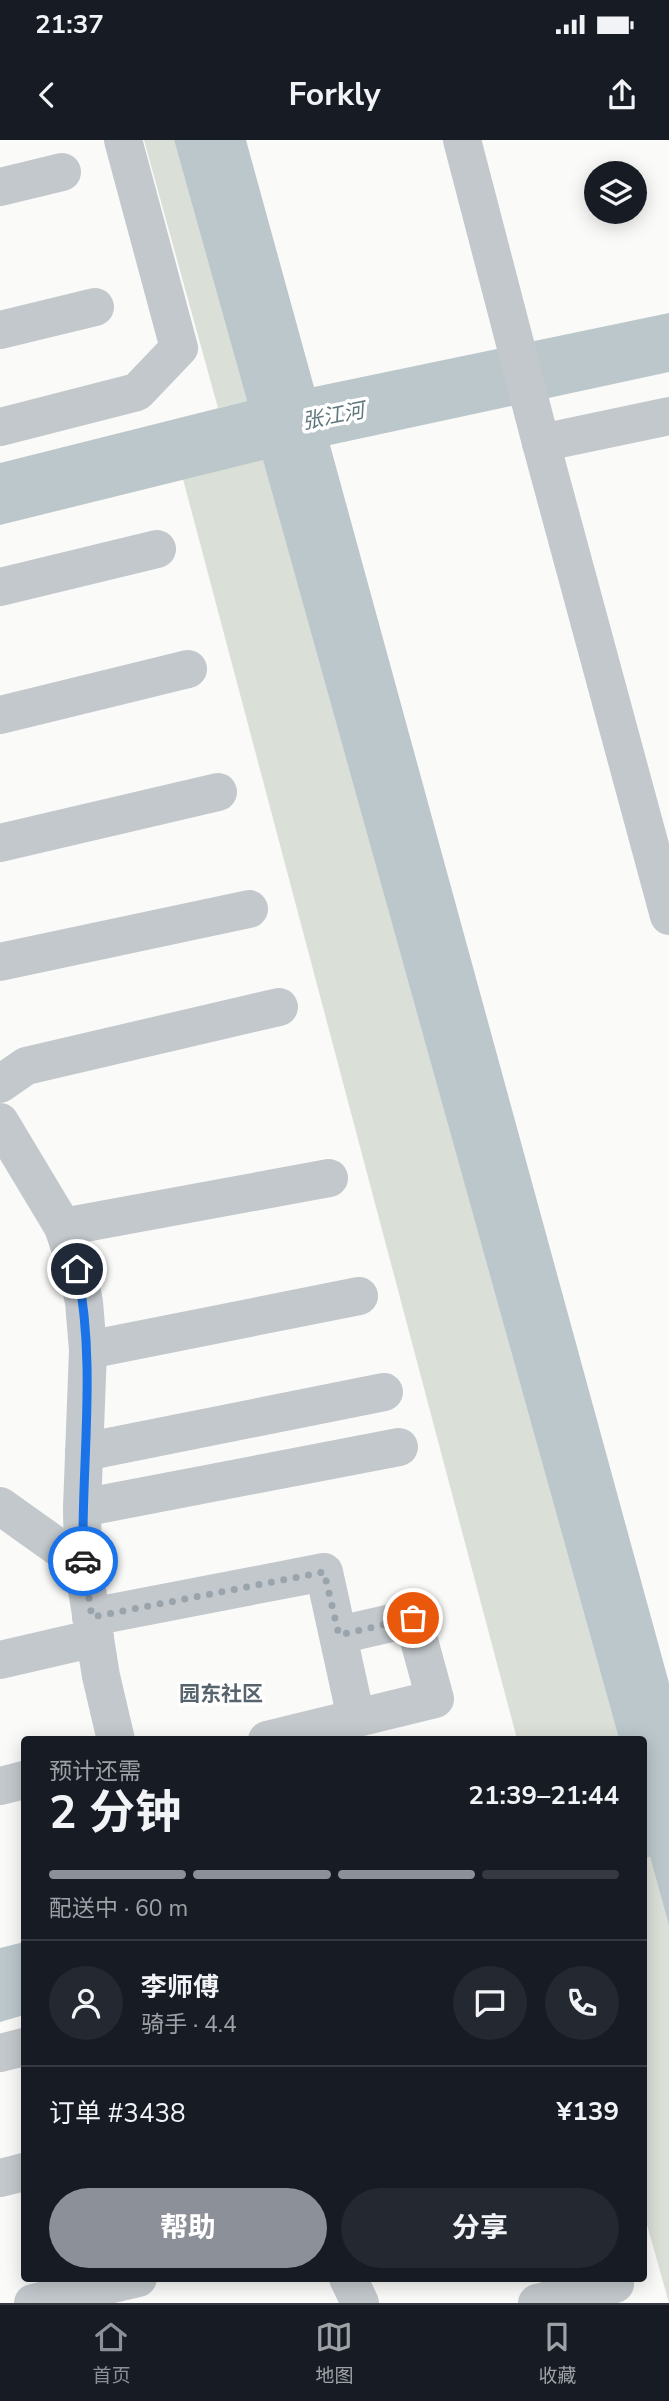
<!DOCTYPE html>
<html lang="zh">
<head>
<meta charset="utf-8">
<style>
	:root { --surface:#171b24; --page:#242831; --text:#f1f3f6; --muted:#9ea1a6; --line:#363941; --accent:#8c9099 }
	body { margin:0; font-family:"Nunito Sans","Noto Sans SC",sans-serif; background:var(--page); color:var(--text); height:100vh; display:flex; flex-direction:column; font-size:26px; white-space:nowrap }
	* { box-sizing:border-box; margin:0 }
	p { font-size:23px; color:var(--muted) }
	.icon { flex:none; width:38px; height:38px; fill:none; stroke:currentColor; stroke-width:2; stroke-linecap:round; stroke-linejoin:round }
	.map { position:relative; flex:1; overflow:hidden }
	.drawer { position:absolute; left:21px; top:1596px; width:626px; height:546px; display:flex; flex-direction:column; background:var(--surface); border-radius:7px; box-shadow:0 4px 18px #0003 }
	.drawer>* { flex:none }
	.buttons { position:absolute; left:584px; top:21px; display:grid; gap:14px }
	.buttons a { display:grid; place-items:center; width:63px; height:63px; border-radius:50%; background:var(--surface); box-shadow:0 4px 18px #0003; font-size:35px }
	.pin { position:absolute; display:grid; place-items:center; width:60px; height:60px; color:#fff; margin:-30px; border:4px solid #fff; border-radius:50%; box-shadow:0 2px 7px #0007 }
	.courier { position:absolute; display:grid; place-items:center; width:70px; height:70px; margin:-35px; border:5px solid #1a73e8; border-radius:50%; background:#fff; color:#222; box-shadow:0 2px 9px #0007 }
	.overview em { font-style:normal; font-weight:700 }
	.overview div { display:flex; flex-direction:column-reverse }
	.overview { display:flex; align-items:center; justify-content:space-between; height:119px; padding:0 28px }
	h1 { font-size:46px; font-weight:700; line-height:52px }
	.bar { display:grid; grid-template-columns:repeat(4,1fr); gap:10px 7px; align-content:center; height:84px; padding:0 28px }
	.bar i { height:9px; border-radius:5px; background:var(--line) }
	.bar .active { background:var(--accent) }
	.bar p { grid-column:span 4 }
	.line { display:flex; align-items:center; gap:18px; padding:0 28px; border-top:2px solid var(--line) }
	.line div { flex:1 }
	.round { display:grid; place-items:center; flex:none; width:74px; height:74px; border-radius:37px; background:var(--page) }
	.action { display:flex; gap:14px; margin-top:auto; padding:14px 28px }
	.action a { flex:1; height:80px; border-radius:42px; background:var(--accent); color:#fff; font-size:28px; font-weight:700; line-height:80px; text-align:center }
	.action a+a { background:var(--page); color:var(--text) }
	.status { display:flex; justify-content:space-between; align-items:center; height:49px; padding:0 35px; background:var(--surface); direction:ltr }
	.status svg { height:19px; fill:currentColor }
	header { display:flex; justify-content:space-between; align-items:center; height:91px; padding:0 28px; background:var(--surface); font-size:32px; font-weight:700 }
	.tab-bar { display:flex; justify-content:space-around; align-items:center; height:98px; border-top:2px solid var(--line); background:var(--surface); font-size:19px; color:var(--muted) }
	.tab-bar a { display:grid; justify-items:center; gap:4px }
	.tab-bar .active { color:var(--accent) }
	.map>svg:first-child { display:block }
	.green { fill:#dadfd7 }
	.water { fill:#bbc7cb }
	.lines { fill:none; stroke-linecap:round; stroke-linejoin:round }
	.minor { stroke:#c3c8cc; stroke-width:38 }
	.done { stroke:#99a4ac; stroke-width:7; stroke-dasharray:0 12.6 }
	.route { stroke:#1a73e8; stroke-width:9 }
	.labels { text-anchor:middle; stroke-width:7; stroke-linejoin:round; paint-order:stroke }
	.water-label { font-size:21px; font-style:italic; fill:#60757c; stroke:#fff }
	.neighbourhood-label { font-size:21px; font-weight:bold; fill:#57646e; stroke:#fff }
</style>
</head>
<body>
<div class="status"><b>21:37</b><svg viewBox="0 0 49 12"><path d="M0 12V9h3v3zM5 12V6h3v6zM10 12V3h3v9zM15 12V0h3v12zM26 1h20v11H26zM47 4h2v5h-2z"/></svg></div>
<header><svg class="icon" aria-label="back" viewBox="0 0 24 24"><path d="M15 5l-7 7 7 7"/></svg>Forkly<svg class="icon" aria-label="share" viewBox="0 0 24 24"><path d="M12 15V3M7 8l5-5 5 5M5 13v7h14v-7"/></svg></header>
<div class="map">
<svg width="669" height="2163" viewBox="0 0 669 2163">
	<rect width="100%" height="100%" fill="#fafaf8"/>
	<!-- green -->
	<g class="green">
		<polygon points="144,0 174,0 247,261 218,268"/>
		<polygon points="263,319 619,1599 517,1599 183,339"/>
		<polygon points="650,1717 669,1786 669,2163 644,2074 644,1718"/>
	</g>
	<!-- water -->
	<g class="water">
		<polygon points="174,0 246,0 314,247 669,173 669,232 330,305 669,1543 669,1786 650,1717 644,1718 644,1600 619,1599 263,320 0,385 0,323 247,261"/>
		<polygon points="24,1802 24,1875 0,1882 0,1808"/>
	</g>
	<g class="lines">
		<!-- minor -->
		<g class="minor">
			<polyline points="462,0 541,303 669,776"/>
			<polyline points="0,47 62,32"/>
			<polyline points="0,190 95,167"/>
			<polyline points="0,287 137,252 179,208 123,0"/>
			<polyline points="541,303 669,276"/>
			<polyline points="0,447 157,409"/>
			<polyline points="0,575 188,529"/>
			<polyline points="0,703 218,652"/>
			<polyline points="0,822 249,769"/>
			<polyline points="0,944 26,926 279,867"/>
			<polyline points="0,982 63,1087 77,1129 84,1162 88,1210 82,1368 83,1425 101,1536 116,1600"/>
			<polyline points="63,1087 329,1038"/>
			<polyline points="88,1210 359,1156"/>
			<polyline points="84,1312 384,1252"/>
			<polyline points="0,1366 83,1425"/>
			<polyline points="82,1368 399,1307"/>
			<polyline points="91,1477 324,1432 356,1578"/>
			<polyline points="0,1520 95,1498"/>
			<polyline points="267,1600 435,1559 413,1478 339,1495"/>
			<polyline points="0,1646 24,1640"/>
			<polyline points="0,1913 24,1907"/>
			<polyline points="0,2038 24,2032"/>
			<polyline points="348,2138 360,2163"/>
			<polyline points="33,2163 138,2138"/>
			<polyline points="537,2163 615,2144"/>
		</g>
	</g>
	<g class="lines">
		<!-- done -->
		<polyline class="done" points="83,1421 92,1477 324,1432 339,1495 413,1478"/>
		<!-- route -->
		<path class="route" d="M77,1129C97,1225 81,1324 83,1421"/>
	</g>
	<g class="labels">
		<!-- water labels -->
		<g class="water-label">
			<text transform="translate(333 276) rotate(-11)" y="7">张江河</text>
		</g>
		<!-- neighbourhood labels -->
		<g class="neighbourhood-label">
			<text x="221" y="1561">园东社区</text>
		</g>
	</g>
</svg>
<div class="buttons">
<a><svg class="icon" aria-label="layers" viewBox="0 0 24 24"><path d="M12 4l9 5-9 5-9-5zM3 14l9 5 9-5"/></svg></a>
</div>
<div class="pin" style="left:413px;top:1478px;background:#ea580c"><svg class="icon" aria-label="bag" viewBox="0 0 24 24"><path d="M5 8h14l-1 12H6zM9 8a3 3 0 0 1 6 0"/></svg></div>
<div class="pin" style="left:77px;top:1129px;background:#1f2937"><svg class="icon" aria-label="home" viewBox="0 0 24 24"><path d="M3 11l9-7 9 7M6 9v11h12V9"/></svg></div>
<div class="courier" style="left:83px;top:1421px"><svg class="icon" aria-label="car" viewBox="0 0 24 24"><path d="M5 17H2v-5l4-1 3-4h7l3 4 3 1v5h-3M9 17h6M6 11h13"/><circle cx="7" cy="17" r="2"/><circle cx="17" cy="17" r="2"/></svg></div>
<section class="drawer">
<div class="overview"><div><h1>2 分钟</h1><p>预计还需</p></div><em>21:39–21:44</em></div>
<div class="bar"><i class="active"></i><i class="active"></i><i class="active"></i><i></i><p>配送中 · 60 m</p></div>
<div class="line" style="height:126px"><a class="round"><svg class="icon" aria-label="person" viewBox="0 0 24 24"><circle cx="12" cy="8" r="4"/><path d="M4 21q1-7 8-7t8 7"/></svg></a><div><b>李师傅</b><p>骑手 · 4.4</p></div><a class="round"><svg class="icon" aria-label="chat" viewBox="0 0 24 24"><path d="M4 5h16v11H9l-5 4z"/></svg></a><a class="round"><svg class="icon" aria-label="phone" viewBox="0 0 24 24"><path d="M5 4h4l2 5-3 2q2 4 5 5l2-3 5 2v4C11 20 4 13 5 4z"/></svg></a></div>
<div class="line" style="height:91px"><div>订单 #3438</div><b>¥139</b></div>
<div class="action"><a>帮助</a><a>分享</a></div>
</section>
</div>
<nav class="tab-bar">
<a class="active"><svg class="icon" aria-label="home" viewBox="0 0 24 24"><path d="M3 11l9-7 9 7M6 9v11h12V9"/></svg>首页</a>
<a><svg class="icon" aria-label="map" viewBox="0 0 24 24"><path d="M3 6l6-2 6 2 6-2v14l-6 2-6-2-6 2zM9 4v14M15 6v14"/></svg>地图</a>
<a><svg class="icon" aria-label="saved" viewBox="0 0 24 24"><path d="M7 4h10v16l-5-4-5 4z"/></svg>收藏</a>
</nav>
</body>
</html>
